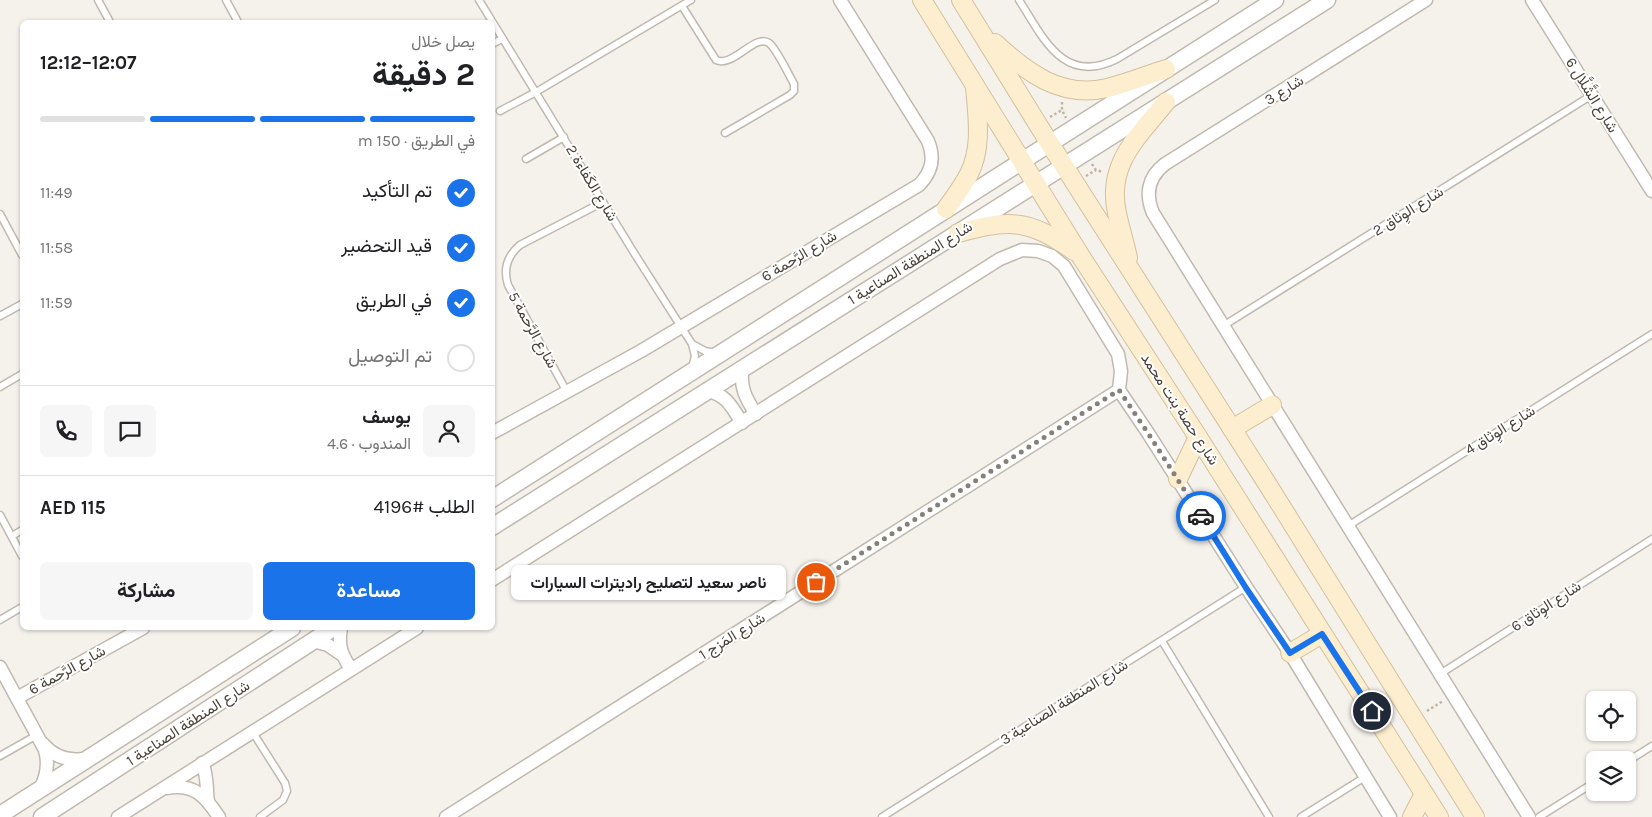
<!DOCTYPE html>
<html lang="ar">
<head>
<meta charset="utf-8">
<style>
	:root { --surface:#fff; --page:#f6f6f6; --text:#202124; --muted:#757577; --line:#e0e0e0; --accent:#1a73e8 }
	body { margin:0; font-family:Karla,Vazirmatn,sans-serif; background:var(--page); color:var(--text); direction:rtl; height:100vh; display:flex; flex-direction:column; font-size:19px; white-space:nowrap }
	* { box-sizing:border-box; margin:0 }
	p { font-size:16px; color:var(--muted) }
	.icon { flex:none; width:28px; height:28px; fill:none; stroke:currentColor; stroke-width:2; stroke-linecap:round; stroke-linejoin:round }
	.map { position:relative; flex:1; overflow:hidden; direction:ltr }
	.drawer { position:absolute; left:20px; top:20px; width:475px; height:610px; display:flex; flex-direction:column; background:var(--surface); border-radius:8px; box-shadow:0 1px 4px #0004; direction:rtl }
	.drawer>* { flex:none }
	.fabs { position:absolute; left:1586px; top:691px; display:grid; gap:10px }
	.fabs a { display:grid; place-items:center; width:50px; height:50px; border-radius:8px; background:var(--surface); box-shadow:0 1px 4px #0004; font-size:25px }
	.pin { position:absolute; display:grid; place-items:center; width:42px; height:42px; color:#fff; margin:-21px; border:2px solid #fff; border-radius:50%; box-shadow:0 1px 5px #0007 }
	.courier { position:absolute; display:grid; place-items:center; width:50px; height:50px; margin:-25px; border:4px solid #1a73e8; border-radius:50%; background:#fff; color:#222; box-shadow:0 1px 6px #0007 }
	.bubble { position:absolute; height:35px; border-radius:8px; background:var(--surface); box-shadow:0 1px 4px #0004; font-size:16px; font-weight:700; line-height:35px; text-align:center; direction:rtl }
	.summary em { font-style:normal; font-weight:700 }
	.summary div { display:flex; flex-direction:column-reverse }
	.summary { display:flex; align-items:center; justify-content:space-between; height:85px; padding:0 20px }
	h1 { font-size:32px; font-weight:700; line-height:38px }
	.bar { display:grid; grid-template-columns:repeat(4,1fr); gap:8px 5px; align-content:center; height:60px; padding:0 20px }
	.bar i { height:6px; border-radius:4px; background:var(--line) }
	.bar .selected { background:var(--accent) }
	.bar p { grid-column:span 4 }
	.line { display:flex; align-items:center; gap:12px; padding:0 20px; border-top:1px solid var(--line) }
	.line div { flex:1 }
	.round { display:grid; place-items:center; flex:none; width:52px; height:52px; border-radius:8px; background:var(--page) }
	ol { padding:0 20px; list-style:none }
	li { display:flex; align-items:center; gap:15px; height:55px }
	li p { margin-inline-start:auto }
	li .icon { padding:5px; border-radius:50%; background:var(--accent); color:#fff; stroke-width:4 }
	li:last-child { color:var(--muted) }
	li i { width:28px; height:28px; border:2px solid var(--line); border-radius:50% }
	.button { display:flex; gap:10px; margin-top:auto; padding:10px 20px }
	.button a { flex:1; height:58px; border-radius:8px; background:var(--accent); color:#fff; font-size:20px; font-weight:700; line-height:58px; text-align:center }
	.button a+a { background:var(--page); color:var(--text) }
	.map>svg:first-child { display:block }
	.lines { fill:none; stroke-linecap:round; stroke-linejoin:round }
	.service-casing { stroke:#c1b9af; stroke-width:9 }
	.minor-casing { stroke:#c1b9af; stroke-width:15 }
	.tertiary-casing { stroke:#c1b9af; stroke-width:19 }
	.secondary-casing { stroke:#d3c19e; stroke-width:20 }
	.path { stroke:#c2b4a1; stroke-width:2.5; stroke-dasharray:2.5 2.5; stroke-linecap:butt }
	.service { stroke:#fff; stroke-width:6 }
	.minor { stroke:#fff; stroke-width:12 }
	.tertiary { stroke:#fff; stroke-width:16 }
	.secondary { stroke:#fceecf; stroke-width:18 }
	.done { stroke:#868078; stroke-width:5; stroke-dasharray:0 9 }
	.route { stroke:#1a73e8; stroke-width:6 }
	.labels { text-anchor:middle; stroke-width:4; stroke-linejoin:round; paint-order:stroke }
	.street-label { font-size:15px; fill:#4a423a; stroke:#fff }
</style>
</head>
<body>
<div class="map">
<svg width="1652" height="817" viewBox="0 0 1652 817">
	<rect width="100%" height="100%" fill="#f5f2ec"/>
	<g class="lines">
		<defs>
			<g id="service">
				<polyline points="98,0 110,22"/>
				<polyline points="226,0 238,22"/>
				<polyline points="479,0 636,256 692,344 695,356 692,368"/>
				<path d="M1019,0C1043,37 1063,86 1117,59L1215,0"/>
				<path d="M682,6L716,60C733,68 755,33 769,43C776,48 789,75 794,84V91L790,95L725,133"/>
				<polyline points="492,44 502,39"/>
				<polyline points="500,111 536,92 691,0"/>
				<polyline points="526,159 564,137"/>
				<polyline points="0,214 22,255"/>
				<polyline points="0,316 22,304"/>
				<polyline points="1223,326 1592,95"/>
				<polyline points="692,344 705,351 716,353"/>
				<polyline points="0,387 22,374"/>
				<path d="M567,392L508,285C503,269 507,256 520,245L603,202"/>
				<polyline points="0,515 22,556"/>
				<polyline points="1348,526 1652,334"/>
				<polyline points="12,536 22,530"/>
				<polyline points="0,620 22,607"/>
				<polyline points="1162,641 1269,817"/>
				<polyline points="1440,674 1652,539"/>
				<polyline points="252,731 285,783 287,791 283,800 260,817"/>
				<polyline points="0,756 37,735"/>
				<polyline points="1628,761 1652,746"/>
				<polyline points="882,817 1246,587"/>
				<polyline points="1301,817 1365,777"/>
				<polyline points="1539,817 1595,782"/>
			</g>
			<g id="minor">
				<path d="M1426,0L1165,164C1148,177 1145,194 1153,213L1529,817"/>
				<polyline points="1532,0 1652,191"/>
				<path d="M743,368C739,386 746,399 756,414"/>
				<path d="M707,391C726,394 732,407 742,423"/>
				<path d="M492,433L641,351L919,185C932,172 935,158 928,141L840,0"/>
				<polyline points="492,580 1000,259 1022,250 1038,251 1052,256 1064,266 1118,354 1121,371 1119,390 1148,433 1246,587 1290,653 1390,817"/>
				<path d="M341,628C338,646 341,654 351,669"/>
				<polyline points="313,641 328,645 341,654"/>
				<path d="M0,667L45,750C49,764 47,776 40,789"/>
				<polyline points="17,698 143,628"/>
				<path d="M43,744C55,758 70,762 88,758"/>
				<path d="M202,763C208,775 206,789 208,801"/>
				<path d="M167,788C194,783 205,796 219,817"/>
				<polyline points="118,817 417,628"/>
				<polyline points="446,817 1119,390"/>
			</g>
			<g id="tertiary">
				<polyline points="492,499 1275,0"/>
				<polyline points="492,527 1327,0"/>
				<polyline points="0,815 292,628"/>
				<polyline points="42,817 333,628"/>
			</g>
			<g id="secondary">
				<polyline points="922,0 1080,255 1198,437 1439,817"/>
				<polyline points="961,0 1050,144 1268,485 1475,817"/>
				<path d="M995,43C1026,72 1061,99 1107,88C1127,83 1147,75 1166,69"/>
				<path d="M946,209C954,198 963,186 969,174C983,146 977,115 975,86"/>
				<path d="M958,233C1011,219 1028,219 1074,251"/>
				<path d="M1128,258C1125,243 1120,228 1117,213C1106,164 1138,137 1166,102"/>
				<polyline points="1232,429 1272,405"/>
				<polyline points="1178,479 1198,437"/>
				<polyline points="1290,653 1322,634"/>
				<polyline points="1412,817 1424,794"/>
			</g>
		</defs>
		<!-- service casing -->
		<use href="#service" class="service-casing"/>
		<!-- minor casing -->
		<use href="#minor" class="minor-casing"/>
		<!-- tertiary casing -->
		<use href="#tertiary" class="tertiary-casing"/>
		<!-- secondary casing -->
		<use href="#secondary" class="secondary-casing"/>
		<!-- path -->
		<g class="path">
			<polyline points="1062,102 1062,110 1066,118"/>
			<polyline points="1050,117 1062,110"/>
			<polyline points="1092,164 1096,170 1103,172"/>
			<polyline points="1086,176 1096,170"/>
			<polyline points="1427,711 1443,701"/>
		</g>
		<!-- service -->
		<use href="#service" class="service"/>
		<!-- minor -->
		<use href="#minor" class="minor"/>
		<!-- tertiary -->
		<use href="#tertiary" class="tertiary"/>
		<!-- secondary -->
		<use href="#secondary" class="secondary"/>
	</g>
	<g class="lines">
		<!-- done -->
		<polyline class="done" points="816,582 1119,390 1148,433 1201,516"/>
		<!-- route -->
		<polyline class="route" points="1201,516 1246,588 1290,653 1322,634 1372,711"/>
	</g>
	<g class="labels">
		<!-- street labels -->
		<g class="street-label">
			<text transform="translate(1284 90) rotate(-32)" y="5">شارع 3</text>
			<text transform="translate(1592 95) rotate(58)" y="5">شارع الشَّلَّال 6</text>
			<text transform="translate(592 183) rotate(59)" y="5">شارع الكَفاءة 2</text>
			<text transform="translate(1408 211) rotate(-32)" y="5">شارع الوِثاق 2</text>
			<text transform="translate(799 256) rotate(-31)" y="5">شارع الرَّحمة 6</text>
			<text transform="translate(910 263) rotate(-32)" y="5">شارع المنطقة الصناعية 1</text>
			<text transform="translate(533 330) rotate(61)" y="5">شارع الرَّحمة 5</text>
			<text transform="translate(1180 409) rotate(57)" y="5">شارع حصة بنت محمد</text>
			<text transform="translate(1500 430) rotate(-32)" y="5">شارع الوِثاق 4</text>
			<text transform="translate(1546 606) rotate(-33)" y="5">شارع الوِثاق 6</text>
			<text transform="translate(732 636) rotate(-32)" y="5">شارع المَزج 1</text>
			<text transform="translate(67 670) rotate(-29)" y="5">شارع الرَّحمة 6</text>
			<text transform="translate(1064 702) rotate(-32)" y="5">شارع المنطقة الصناعية 3</text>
			<text transform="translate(188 723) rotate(-33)" y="5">شارع المنطقة الصناعية 1</text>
		</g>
	</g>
</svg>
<div class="fabs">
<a><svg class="icon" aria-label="locate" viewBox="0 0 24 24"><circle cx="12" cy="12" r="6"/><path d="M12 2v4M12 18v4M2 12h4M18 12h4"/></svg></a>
<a><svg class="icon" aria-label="layers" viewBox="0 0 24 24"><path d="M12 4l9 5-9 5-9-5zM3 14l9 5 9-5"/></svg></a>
</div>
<div class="pin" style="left:816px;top:582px;background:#ea580c"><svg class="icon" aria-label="bag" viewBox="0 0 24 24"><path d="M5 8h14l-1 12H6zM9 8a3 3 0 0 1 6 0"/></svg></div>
<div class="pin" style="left:1372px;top:711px;background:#1f2937"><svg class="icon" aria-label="home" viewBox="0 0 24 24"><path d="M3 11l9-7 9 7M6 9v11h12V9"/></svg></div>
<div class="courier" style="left:1201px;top:516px"><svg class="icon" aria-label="car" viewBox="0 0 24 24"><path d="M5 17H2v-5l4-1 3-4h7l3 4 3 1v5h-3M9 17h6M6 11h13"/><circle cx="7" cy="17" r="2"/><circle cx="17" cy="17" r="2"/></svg></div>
<div class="bubble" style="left:511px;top:565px;width:275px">ناصر سعيد لتصليح راديترات السيارات</div>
<section class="drawer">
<div class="summary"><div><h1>2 دقيقة</h1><p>يصل خلال</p></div><em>12:07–12:12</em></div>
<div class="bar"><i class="selected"></i><i class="selected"></i><i class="selected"></i><i></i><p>في الطريق · 150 m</p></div>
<ol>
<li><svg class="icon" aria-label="check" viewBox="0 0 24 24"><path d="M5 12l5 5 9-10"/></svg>تم التأكيد<p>11:49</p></li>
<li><svg class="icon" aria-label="check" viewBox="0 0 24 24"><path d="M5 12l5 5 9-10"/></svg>قيد التحضير<p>11:58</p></li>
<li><svg class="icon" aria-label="check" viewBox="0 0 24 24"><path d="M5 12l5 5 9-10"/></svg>في الطريق<p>11:59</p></li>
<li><i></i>تم التوصيل</li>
</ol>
<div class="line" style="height:90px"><a class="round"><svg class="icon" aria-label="person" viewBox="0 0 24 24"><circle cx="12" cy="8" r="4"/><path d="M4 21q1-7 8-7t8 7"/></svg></a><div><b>يوسف</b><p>المندوب · 4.6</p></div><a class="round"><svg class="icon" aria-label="chat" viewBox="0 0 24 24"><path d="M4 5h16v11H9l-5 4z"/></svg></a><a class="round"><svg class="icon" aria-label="phone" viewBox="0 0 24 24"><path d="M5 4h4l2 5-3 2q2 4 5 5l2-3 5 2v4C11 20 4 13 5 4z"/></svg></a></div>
<div class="line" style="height:65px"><div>الطلب #4196</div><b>AED 115</b></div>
<div class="button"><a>مساعدة</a><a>مشاركة</a></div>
</section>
</div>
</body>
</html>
